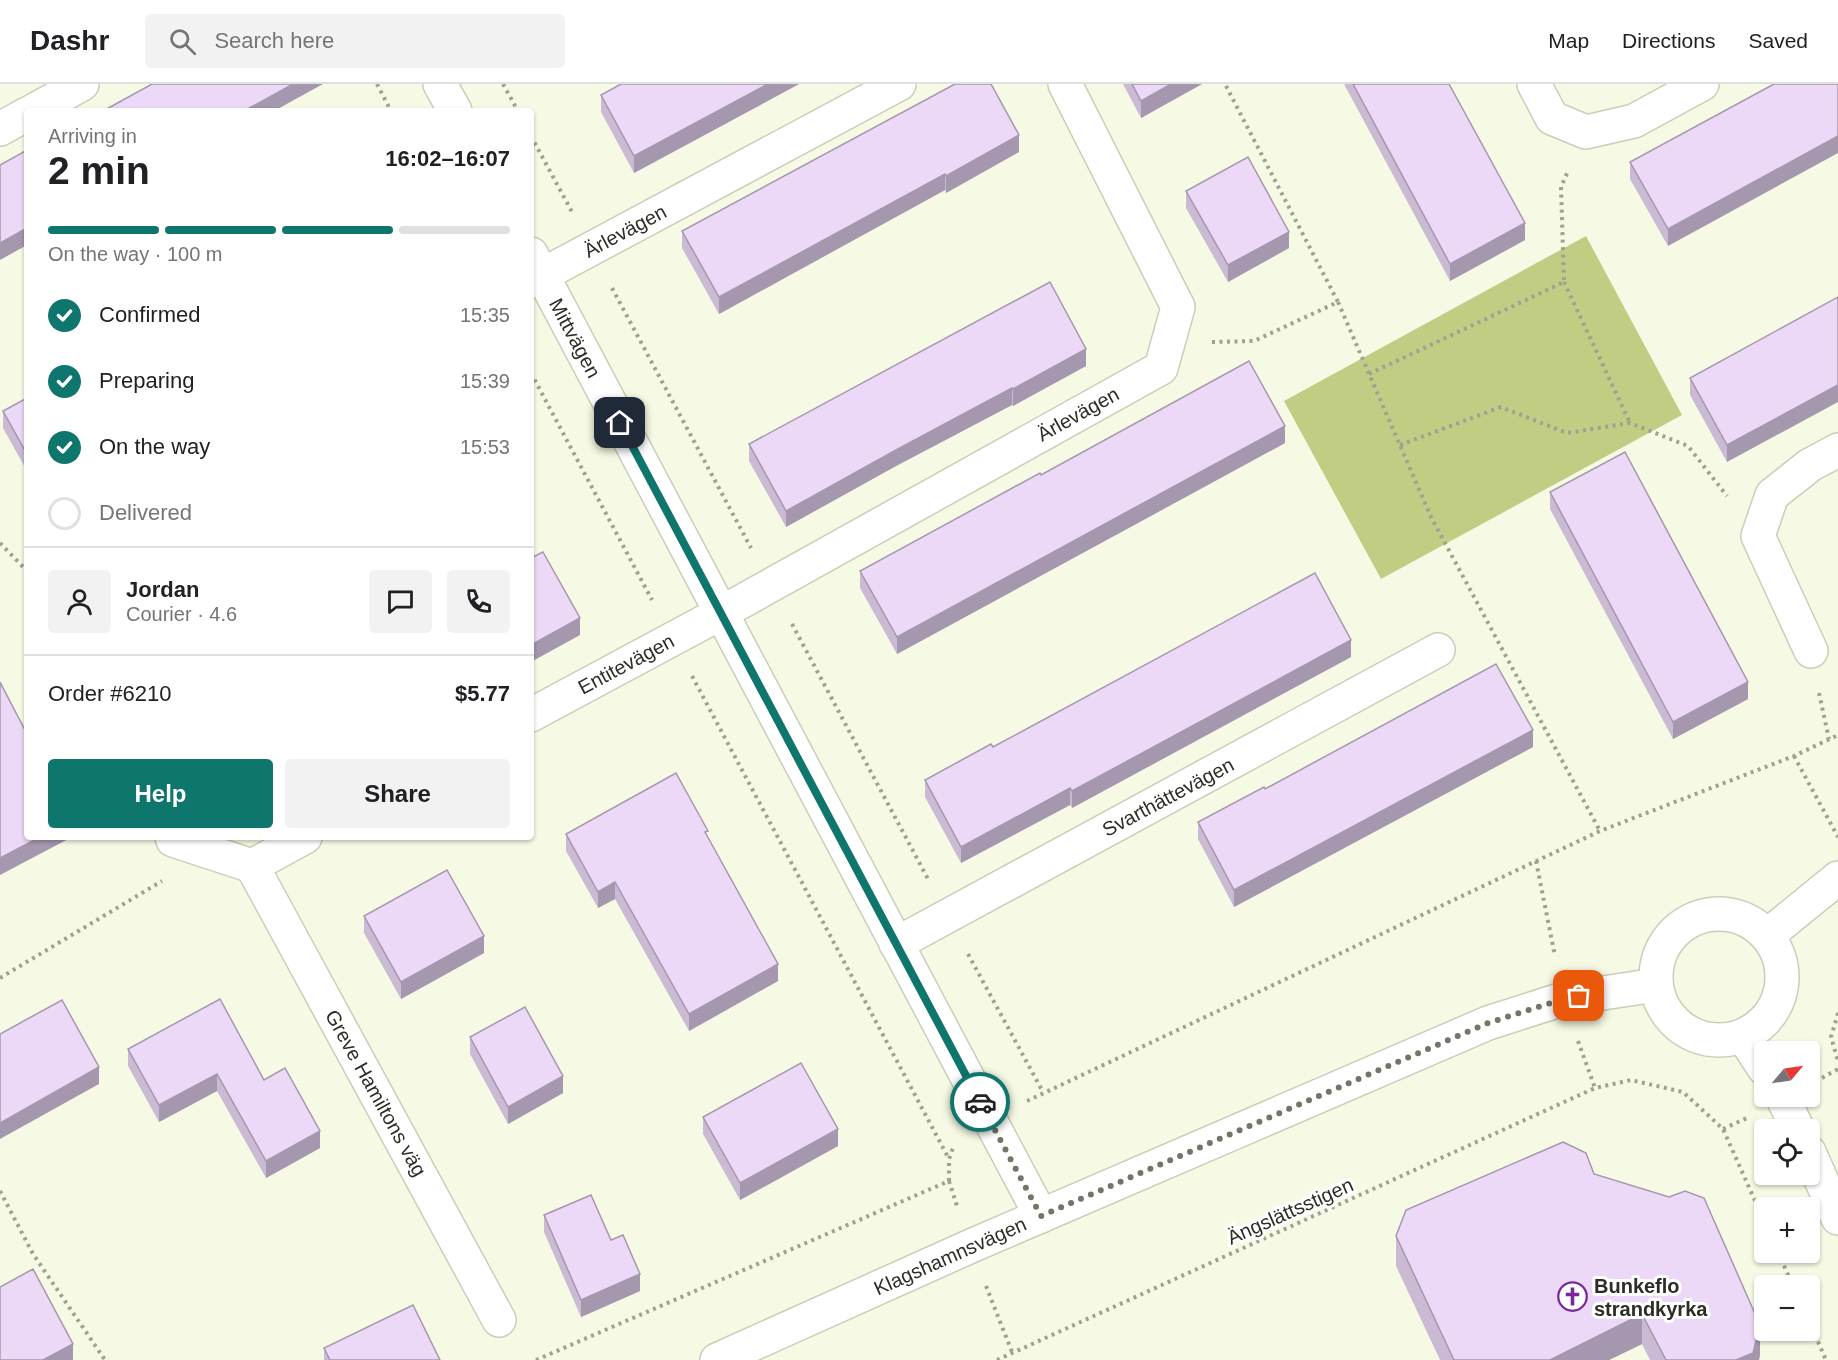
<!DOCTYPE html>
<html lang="en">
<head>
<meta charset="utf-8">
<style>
	:root { --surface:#fff; --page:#f2f2f2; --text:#202124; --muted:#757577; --line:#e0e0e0; --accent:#0f766e }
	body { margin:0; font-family:Arial,sans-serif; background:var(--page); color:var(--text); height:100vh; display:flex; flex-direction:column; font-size:22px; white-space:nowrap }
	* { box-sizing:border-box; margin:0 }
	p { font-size:20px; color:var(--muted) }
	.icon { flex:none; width:33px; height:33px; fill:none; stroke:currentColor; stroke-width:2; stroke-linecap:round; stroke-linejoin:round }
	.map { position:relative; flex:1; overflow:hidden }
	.drawer { position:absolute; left:24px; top:24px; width:510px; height:732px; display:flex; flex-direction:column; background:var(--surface); border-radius:6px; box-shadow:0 2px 4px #0004 }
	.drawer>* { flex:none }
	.needle { width:39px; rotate:61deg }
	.fabs { position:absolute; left:1754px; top:957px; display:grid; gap:12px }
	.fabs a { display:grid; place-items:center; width:66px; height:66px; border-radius:6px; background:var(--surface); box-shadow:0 2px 4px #0004; font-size:30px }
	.pin { position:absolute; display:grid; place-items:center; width:51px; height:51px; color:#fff; margin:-26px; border-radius:12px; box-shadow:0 3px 9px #0006 }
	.courier { position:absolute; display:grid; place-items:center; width:60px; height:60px; margin:-30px; border:4px solid #0f766e; border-radius:50%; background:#fff; color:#222; box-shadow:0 2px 8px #0007 }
	.head em { font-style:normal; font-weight:700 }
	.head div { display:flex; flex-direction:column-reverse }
	.head { display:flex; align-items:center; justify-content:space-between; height:102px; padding:0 24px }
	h1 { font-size:39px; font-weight:700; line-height:45px }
	.bar { display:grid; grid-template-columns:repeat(4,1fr); gap:9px 6px; align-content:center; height:72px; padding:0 24px }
	.bar i { height:8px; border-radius:4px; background:var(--line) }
	.bar .on { background:var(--accent) }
	.bar p { grid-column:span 4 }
	.line { display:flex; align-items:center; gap:15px; padding:0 24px; border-top:2px solid var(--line) }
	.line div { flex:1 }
	.round { display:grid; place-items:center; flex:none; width:63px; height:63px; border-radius:6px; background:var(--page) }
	ol { padding:0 24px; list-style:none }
	li { display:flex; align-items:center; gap:18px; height:66px }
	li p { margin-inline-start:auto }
	li .icon { padding:6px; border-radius:50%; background:var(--accent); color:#fff; stroke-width:4 }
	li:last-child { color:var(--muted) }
	li i { width:33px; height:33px; border:3px solid var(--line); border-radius:50% }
	.action { display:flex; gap:12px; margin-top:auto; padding:12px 24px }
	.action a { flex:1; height:69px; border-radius:6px; background:var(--accent); color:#fff; font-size:24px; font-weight:700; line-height:69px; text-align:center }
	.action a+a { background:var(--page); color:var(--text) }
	header { display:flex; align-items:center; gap:36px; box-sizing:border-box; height:84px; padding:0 30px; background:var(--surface); border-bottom:2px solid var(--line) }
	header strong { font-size:28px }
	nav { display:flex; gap:33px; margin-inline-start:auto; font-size:21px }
	.search { width:420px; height:54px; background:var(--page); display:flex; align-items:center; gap:15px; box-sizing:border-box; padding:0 21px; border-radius:6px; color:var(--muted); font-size:22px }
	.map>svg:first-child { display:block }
	.green { fill:#c2cd84 }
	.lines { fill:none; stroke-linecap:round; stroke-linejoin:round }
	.minor-casing { stroke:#caceb9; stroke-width:36 }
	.path { stroke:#9fa292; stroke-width:4; stroke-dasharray:3 4.5; stroke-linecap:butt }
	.minor { stroke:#fff; stroke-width:33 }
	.wall { fill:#cbbad4 }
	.shaded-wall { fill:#a597ad }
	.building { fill:#ecd8f7; stroke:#a597ad; stroke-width:1.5 }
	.done { stroke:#737568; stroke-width:6; stroke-dasharray:0 10.8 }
	.route { stroke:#0f766e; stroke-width:8 }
	.labels { text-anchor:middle; stroke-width:6; stroke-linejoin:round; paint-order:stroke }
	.street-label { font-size:20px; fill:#2c2d25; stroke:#fff }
	.poi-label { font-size:20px; font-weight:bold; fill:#2c2d25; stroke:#fff; text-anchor:start }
</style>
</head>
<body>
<header>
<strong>Dashr</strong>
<div class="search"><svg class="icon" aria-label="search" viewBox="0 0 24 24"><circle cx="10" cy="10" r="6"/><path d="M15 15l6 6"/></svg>Search here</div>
<nav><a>Map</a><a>Directions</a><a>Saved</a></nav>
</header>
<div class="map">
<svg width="1838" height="1276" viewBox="0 0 1838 1276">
	<rect width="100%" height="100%" fill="#f6fae4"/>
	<!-- green -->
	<polygon class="green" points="1586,152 1682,331 1381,495 1284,317"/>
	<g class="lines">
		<defs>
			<g id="minor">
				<polyline points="440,0 455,27"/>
				<polyline points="1534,0 1552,34 1586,48 1634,37 1702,0"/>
				<polyline points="33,27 82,0"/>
				<polyline points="0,45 27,30"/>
				<polyline points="531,170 1041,1132"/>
				<polyline points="531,197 899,0"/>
				<polyline points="1811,567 1758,452 1772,411 1810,381 1838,366"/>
				<polyline points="531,631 721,529 1161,284 1178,223 1065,0"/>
				<polyline points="172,753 173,756 252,782 305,753"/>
				<polyline points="252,782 499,1236"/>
				<circle cx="1719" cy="893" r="63"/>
				<polyline points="1768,851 1838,794"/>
				<polyline points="896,860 1438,566"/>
				<polyline points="1743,952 1764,984"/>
				<polyline points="1782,1012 1798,1046"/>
				<polyline points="1809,1068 1838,1134"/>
				<polyline points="717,1276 971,1162 1488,939 1563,915 1656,901"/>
			</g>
		</defs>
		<!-- minor casing -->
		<use href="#minor" class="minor-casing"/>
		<!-- path -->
		<g class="path">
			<polyline points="377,0 391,27"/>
			<polyline points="503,0 518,27"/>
			<polyline points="531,52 572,128"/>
			<polyline points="1564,198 1630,339"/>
			<polyline points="612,204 751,464"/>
			<polyline points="1338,218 1431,433 1600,747"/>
			<polyline points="1212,258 1254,257 1338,218 1225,0"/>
			<polyline points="531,289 652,516"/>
			<polyline points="1369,290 1564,198 1561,103 1568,87"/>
			<polyline points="1400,361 1501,323 1567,349 1630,339 1688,362 1727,412"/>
			<polyline points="0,459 27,487"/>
			<polyline points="792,540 928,795"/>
			<polyline points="692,592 949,1075"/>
			<polyline points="1819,609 1829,655"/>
			<polyline points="1794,672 1838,753"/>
			<polyline points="1536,777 1555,872"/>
			<polyline points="968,870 1043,1008"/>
			<polyline points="0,894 162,797"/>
			<polyline points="1838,929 1831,953 1838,977"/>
			<polyline points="1578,957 1595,1004"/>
			<polyline points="1822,994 1838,985"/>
			<polyline points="1027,1017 1600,747 1794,672 1838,651"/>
			<polyline points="1723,1045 1747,1034"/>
			<polyline points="949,1097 957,1122"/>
			<polyline points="0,1107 33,1170 105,1276"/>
			<polyline points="1778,1168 1793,1202"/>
			<polyline points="986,1202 1012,1268"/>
			<polyline points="1809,1237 1826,1276"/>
			<polyline points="536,1276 949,1097 949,1075 954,1061"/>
			<polyline points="997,1276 1595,1004 1631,996 1683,1008 1723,1045 1764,1137"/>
		</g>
		<!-- minor -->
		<use href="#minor" class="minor"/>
	</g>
	<!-- wall -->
	<g class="wall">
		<polygon points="799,0 634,89 601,28 601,11"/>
		<polygon points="1123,0 1202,0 1141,34"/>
		<polygon points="1344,0 1449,0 1525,156 1450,197"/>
		<polygon points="1774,0 1668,162 1630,95 1630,78"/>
		<polygon points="1019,68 946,109 945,106 719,230 682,164 682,147"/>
		<polygon points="1186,107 1289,164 1228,198 1186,124"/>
		<polygon points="1838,213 1727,378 1690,311 1690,294"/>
		<polygon points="1086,282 1013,322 1012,321 896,382 786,443 749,377 749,360"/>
		<polygon points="27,314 27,387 3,344 3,327"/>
		<polygon points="1285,359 897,570 860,504 860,487 1041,391"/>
		<polygon points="1550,408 1748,615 1673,655 1550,425"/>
		<polygon points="1351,573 1072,724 1070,721 961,779 925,713 925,696 993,663"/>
		<polygon points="1533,663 1234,823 1198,755 1198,738 1265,705"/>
		<polygon points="566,750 708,753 778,897 689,947 615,815 598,824 566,767"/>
		<polygon points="364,832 484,869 401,915 364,849"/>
		<polygon points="470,953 563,1009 508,1040 470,970"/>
		<polygon points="128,965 264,996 320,1064 266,1094 217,1007 159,1038 128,982"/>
		<polygon points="703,1033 838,1062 740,1116 703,1050"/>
		<polygon points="1594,1090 1760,1271 1759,1276 1650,1276 1642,1260 1609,1276 1440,1276 1396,1182 1396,1152"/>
		<polygon points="544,1131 611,1156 640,1207 581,1233 544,1148"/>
		<polygon points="324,1264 440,1276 324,1276"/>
	</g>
	<!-- shaded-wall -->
	<g class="shaded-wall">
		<polygon points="293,0 323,0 274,27 244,27"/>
		<polygon points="768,0 799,0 634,89 634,72"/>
		<polygon points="1171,0 1202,0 1141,34 1141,17"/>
		<polygon points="1019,51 1019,68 946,109 946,92"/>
		<polygon points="1838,52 1838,69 1668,162 1668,145"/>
		<polygon points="945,90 945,106 719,230 719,213"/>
		<polygon points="1525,139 1525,156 1450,197 1450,180"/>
		<polygon points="27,144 27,161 0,176 0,159"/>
		<polygon points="1289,148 1289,164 1228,198 1228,181"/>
		<polygon points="1086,265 1086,282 1013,322 1013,305"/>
		<polygon points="1838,301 1838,318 1727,378 1727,361"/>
		<polygon points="1012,304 1012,321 896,382 786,443 786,427 896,366"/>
		<polygon points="1285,342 1285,359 897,570 897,553"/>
		<polygon points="580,534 580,551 531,578 531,561"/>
		<polygon points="1351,556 1351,573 1072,724 1072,707"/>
		<polygon points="1748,598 1748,615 1673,655 1673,638"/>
		<polygon points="1533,646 1533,663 1234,823 1234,806"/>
		<polygon points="1070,704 1070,721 961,779 961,763"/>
		<polygon points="40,753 72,753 0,791 0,774"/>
		<polygon points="615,798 615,815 598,824 598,808"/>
		<polygon points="484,852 484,869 401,915 401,898"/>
		<polygon points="778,880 778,897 689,947 689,930"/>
		<polygon points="99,983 99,1000 0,1055 0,1039"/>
		<polygon points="217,990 217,1007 159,1038 159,1021"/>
		<polygon points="563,992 563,1009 508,1040 508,1023"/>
		<polygon points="838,1045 838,1062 740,1116 740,1099"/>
		<polygon points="320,1047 320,1064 266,1094 266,1077"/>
		<polygon points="640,1190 640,1207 581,1233 581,1216"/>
		<polygon points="1642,1230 1642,1260 1609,1276 1550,1276"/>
		<polygon points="1760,1241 1760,1271 1759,1276 1736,1276"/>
		<polygon points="73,1260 73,1276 43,1276"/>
	</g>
	<!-- building -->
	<g class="building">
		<polygon points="152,0 293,0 244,27 103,27"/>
		<polygon points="621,0 768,0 634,72 601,11"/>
		<polygon points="955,0 991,0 1019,51 946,92 945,90 719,213 682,147"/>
		<polygon points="1132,0 1171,0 1141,17"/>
		<polygon points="1353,0 1449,0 1525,139 1450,180"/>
		<polygon points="1774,0 1838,0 1838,52 1668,145 1630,78"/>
		<polygon points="27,66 27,144 0,159 0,81"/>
		<polygon points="1248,73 1289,148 1228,181 1186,107"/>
		<polygon points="1050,198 1086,265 1013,305 1012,304 896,366 786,427 749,360"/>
		<polygon points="1838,213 1838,301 1727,361 1690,294"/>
		<polygon points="1249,277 1285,342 897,553 860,487 1040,389 1041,391"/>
		<polygon points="27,314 27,370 3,327"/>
		<polygon points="1625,368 1748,598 1673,638 1550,408"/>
		<polygon points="543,468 580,534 531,561 531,474"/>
		<polygon points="1315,489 1351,556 1072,707 1070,704 961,763 925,696 991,660 993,663"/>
		<polygon points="1496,580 1533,646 1234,806 1198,738 1264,703 1265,705"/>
		<polygon points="0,598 27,650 27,753 40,753 0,774"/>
		<polygon points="676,689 708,747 705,748 778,880 689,930 615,798 598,808 566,750"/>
		<polygon points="447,786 484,852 401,898 364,832"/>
		<polygon points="220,915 264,996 285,984 320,1047 266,1077 217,990 159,1021 128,965"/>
		<polygon points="62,916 99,983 0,1039 0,950"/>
		<polygon points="525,923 563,992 508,1023 470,953"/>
		<polygon points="801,979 838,1045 740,1099 703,1033"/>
		<polygon points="1563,1058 1586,1069 1594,1090 1669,1113 1685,1107 1704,1114 1760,1241 1753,1269 1736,1276 1666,1276 1642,1230 1550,1276 1454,1276 1396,1152 1406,1126"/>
		<polygon points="591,1111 611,1156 623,1151 640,1190 581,1216 544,1131"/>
		<polygon points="33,1185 73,1260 43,1276 0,1276 0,1203"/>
		<polygon points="413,1221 440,1276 330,1276 324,1264"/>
	</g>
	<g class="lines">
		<!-- done -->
		<polyline class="done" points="980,1018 1041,1132 1488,939 1563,915 1579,912"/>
		<!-- route -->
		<polyline class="route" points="620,339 980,1018"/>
	</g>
	<!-- icons -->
	<defs>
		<symbol id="church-ring" viewBox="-11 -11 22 22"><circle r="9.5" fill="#fff" stroke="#79299a" stroke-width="1.5"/><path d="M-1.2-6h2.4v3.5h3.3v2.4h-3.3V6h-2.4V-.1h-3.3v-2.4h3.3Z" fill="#79299a"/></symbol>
	</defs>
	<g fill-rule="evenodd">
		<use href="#church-ring" x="1556" y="1196" width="33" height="33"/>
	</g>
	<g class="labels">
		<!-- street labels -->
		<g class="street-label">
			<text transform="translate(625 147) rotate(-28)" y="7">Ärlevägen</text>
			<text transform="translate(575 254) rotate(62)" y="7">Mittvägen</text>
			<text transform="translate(1078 330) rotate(-29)" y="7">Ärlevägen</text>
			<text transform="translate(626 580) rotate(-28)" y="7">Entitevägen</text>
			<text transform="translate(1168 713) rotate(-28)" y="7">Svarthättevägen</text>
			<text transform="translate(376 1009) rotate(61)" y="7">Greve Hamiltons väg</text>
			<text transform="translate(1290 1127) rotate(-24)" y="7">Ängslättsstigen</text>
			<text transform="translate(950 1172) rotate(-24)" y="7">Klagshamnsvägen</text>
		</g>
		<!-- poi labels -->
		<g class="poi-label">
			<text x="1594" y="1209">Bunkeflo<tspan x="1594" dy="23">strandkyrka</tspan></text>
		</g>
	</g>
</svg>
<div class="fabs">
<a><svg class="needle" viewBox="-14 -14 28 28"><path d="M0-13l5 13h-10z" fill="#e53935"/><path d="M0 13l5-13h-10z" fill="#757577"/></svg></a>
<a><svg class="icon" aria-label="locate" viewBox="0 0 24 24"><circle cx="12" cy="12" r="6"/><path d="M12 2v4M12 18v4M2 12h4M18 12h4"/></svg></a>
<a>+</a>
<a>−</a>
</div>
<div class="pin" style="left:1579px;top:912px;background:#ea580c"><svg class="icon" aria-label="bag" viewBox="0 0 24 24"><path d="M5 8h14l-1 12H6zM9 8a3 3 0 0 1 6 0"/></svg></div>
<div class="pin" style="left:620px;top:339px;background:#1f2937"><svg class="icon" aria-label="home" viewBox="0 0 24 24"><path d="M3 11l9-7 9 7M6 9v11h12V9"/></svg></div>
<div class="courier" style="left:980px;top:1018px"><svg class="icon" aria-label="car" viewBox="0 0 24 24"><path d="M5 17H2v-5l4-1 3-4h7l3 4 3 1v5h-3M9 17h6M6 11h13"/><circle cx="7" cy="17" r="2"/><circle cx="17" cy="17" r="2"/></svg></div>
<section class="drawer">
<div class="head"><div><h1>2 min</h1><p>Arriving in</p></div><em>16:02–16:07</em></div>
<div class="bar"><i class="on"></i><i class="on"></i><i class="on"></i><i></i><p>On the way · 100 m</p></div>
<ol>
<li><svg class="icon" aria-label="check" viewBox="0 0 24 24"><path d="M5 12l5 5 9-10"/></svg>Confirmed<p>15:35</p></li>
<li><svg class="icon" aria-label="check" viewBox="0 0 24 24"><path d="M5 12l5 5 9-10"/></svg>Preparing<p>15:39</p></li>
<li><svg class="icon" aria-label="check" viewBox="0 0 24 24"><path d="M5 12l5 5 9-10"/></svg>On the way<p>15:53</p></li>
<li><i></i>Delivered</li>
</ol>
<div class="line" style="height:108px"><a class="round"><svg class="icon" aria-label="person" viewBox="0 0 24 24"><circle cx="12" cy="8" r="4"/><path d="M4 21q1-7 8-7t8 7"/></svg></a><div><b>Jordan</b><p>Courier · 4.6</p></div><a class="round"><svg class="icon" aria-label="chat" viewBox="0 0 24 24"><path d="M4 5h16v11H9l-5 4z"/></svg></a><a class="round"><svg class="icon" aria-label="phone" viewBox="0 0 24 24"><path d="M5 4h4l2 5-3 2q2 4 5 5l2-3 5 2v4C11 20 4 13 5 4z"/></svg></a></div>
<div class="line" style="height:78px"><div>Order #6210</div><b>$5.77</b></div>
<div class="action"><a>Help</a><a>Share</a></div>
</section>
</div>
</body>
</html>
